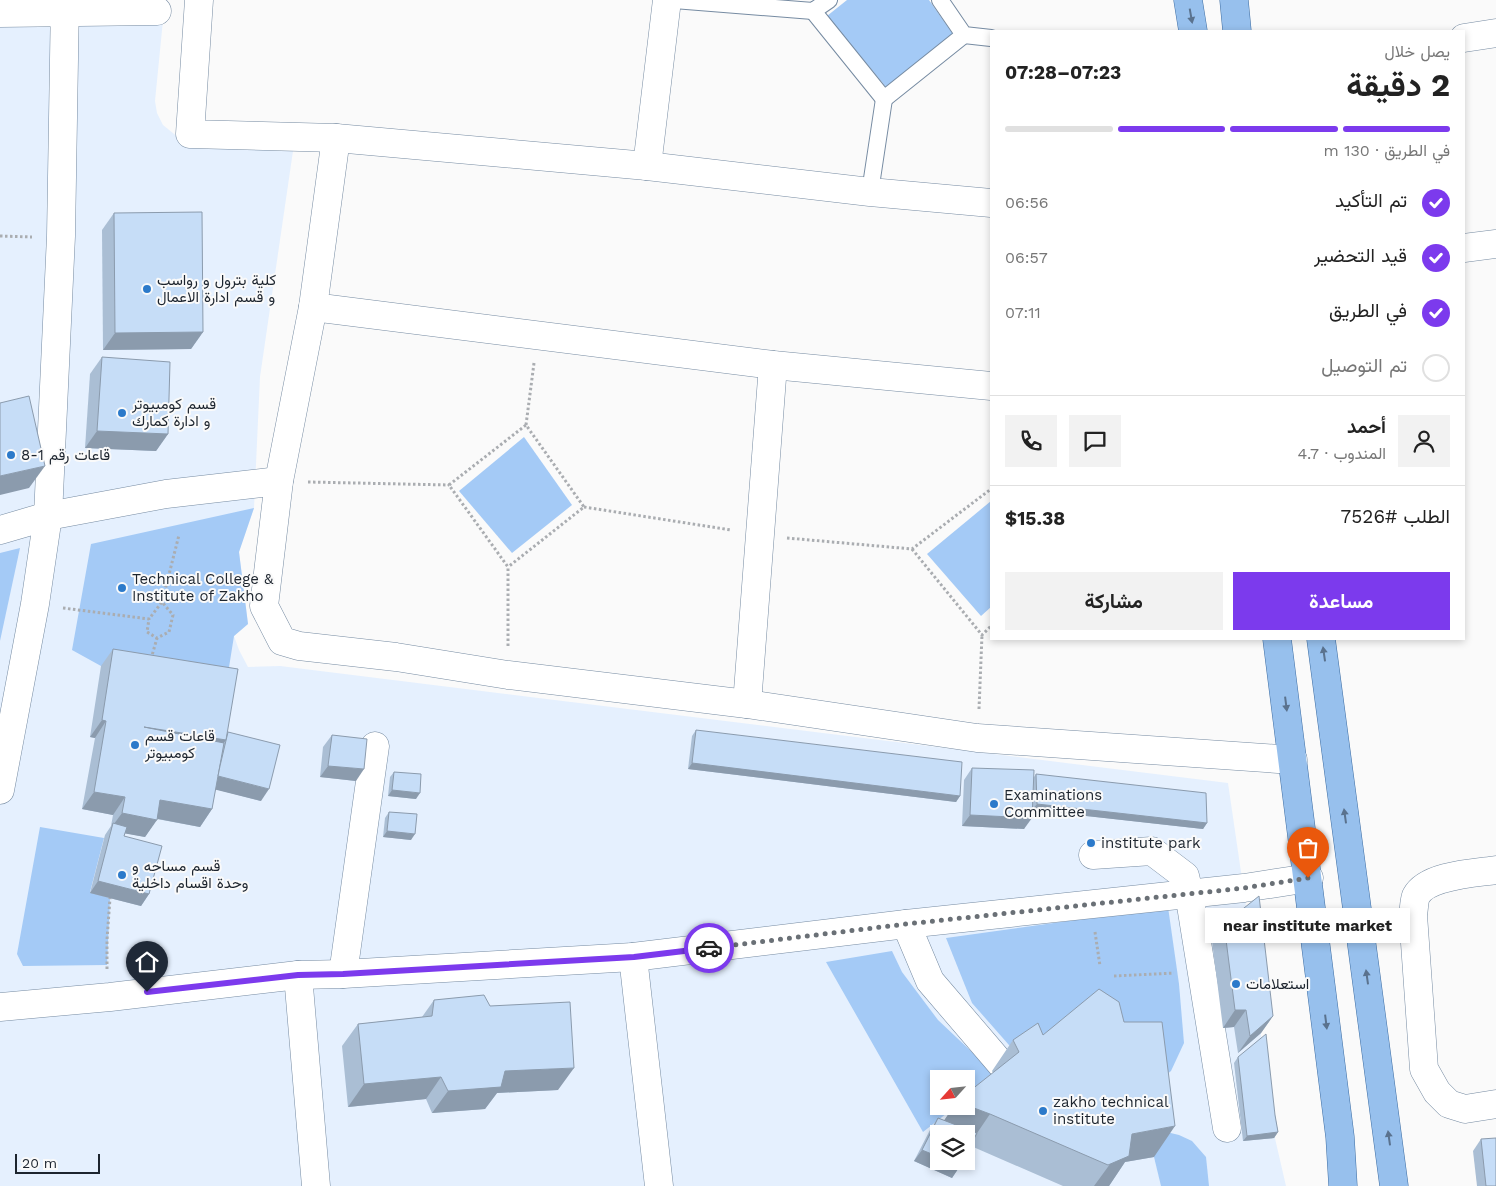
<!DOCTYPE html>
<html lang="ar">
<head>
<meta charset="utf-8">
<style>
	:root { --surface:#fff; --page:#f2f2f2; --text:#222; --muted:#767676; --line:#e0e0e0; --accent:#7c3aed }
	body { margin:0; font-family:"Work Sans",Vazirmatn,sans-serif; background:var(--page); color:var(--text); direction:rtl; height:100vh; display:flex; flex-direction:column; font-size:19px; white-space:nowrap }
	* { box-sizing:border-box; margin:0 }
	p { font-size:16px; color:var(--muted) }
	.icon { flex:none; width:28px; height:28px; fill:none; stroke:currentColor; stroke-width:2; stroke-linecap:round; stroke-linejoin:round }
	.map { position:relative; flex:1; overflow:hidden; direction:ltr }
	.drawer { position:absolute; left:990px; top:30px; width:475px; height:610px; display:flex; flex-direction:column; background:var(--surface); border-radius:0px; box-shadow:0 2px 8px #0003; direction:rtl }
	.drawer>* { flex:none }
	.needle { width:32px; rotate:243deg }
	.buttons { position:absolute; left:930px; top:1070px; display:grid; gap:10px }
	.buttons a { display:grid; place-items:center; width:45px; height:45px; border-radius:0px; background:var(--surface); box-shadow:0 2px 8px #0003; font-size:25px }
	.scale { position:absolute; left:15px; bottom:12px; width:85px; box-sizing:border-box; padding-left:5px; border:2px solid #1d252f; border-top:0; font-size:14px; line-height:18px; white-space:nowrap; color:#1d252f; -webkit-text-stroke:4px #fafafa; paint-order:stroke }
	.pin { position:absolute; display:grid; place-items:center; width:42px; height:42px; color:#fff; margin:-51px -21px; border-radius:50% 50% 50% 0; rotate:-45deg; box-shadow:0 0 5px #0007 }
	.pin .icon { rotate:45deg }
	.courier { position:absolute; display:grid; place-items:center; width:50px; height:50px; margin:-25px; border:4px solid #7c3aed; border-radius:50%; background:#fff; color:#222; box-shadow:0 1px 6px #0007 }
	.bubble { position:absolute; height:35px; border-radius:0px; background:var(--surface); box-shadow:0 2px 8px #0003; font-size:16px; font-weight:700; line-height:35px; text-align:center; direction:rtl }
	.overview em { font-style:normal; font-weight:700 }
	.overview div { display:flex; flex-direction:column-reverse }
	.overview { display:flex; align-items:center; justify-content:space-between; height:85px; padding:0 15px }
	h1 { font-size:32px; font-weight:700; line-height:38px }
	.bar { display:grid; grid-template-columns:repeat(4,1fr); gap:8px 5px; align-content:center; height:60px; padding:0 15px }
	.bar i { height:6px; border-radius:4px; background:var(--line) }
	.bar .on { background:var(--accent) }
	.bar p { grid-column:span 4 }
	.line { display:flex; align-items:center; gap:12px; padding:0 15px; border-top:1px solid var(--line) }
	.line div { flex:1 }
	.round { display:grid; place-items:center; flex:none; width:52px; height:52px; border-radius:0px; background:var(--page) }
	ol { padding:0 15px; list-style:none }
	li { display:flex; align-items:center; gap:15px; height:55px }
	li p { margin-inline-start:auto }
	li .icon { padding:5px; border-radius:50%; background:var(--accent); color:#fff; stroke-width:4 }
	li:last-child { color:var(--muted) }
	li i { width:28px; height:28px; border:2px solid var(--line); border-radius:50% }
	.cta { display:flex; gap:10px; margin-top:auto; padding:10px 15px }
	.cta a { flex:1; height:58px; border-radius:0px; background:var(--accent); color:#fff; font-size:20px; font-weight:700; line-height:58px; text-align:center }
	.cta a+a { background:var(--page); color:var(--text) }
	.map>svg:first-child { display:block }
	.built { fill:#e5f0fe; fill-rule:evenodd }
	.garden { fill:#a4caf6 }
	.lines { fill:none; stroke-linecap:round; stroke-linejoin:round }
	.lane-casing { stroke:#768ba2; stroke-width:18 }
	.street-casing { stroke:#768ba2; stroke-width:29 }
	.primary-casing { stroke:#3f6ea3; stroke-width:29 }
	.path { stroke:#aaadb1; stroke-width:3; stroke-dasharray:2.5 2.5; stroke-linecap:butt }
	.lane { stroke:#fff; stroke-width:16 }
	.street { stroke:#fff; stroke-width:28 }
	.primary { stroke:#97c0ed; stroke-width:28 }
	.wall { fill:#aabed4 }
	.shaded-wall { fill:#8b9bad }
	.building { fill:#c6ddf7; stroke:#8b9bad }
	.oneway { fill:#5a728e }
	.done { stroke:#6a7076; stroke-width:5; stroke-dasharray:0 9 }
	.route { stroke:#7c3aed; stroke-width:6 }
	.poi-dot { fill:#2c7aca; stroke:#fafafa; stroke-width:2 }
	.labels { text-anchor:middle; stroke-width:4; stroke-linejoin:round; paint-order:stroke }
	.poi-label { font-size:15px; fill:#1d252f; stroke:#fafafa; text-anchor:start }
</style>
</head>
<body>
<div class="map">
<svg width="1496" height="1186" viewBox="0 0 1496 1186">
	<rect width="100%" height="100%" fill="#fafafa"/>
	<!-- built -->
	<path class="built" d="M0,0H165L155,101L157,113L163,125L179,138L293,151L260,377L254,508L239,552L248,624L234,636L239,650L248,667L280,666L1228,783L1247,913L1271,1121L1286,1186H0ZM939,1079H966V1106H939ZM939,1134H966V1161H939Z"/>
	<!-- garden -->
	<g class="garden">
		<polygon points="847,0 929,0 953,34 886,87 827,16"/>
		<polygon points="524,437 572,505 512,553 459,491"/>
		<polygon points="991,501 991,607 981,616 927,554"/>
		<polygon points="254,508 239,552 248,624 234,636 226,686 101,666 72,650 91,544"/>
		<polygon points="20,548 0,641 0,553"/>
		<polygon points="40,827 104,838 90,892 110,898 107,965 23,966 17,954"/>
		<polygon points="1168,907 1179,984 1184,1043 1171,1071 1145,1092 1016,1053 972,1003 946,938"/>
		<polygon points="892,951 902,972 938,1020 992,1071 989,1081 966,1098 966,1079 939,1079 939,1106 956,1106 923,1132 826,962"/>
		<polygon points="1150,1128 1179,1135 1192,1141 1206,1157 1209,1186 1161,1186 1154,1157"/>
	</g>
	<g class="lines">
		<defs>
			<g id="lane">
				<polyline points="674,0 813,11 829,0"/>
				<polyline points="940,0 964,35 991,38"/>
				<polyline points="813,11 884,99 964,35"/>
				<polyline points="870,192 884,99"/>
			</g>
			<g id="street">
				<polyline points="199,0 190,134 336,138"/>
				<polyline points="0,13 157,11"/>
				<polyline points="1464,38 1496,33"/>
				<polyline points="647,166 667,0"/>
				<polyline points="991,203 870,192 647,166 336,138 313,307 279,481 264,606 282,641 299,646 396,657 508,675 747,704 977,738 1293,760"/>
				<polyline points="1464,248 1496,244"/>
				<polyline points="313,307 773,365 991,386"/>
				<polyline points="0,530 48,516 166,494 279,481"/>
				<polyline points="747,704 773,365"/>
				<polyline points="0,790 35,604 48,516 61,236 65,0"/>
				<polyline points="1093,855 1152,851 1185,876 1189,893 1227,1128"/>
				<path d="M1496,870C1475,873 1427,875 1416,896C1414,901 1414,910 1413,915L1424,1069L1437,1092L1449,1104L1465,1109L1496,1104"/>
				<polyline points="906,924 930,981 1001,1064"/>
				<polyline points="633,957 659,1186"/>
				<polyline points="343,974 375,746"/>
				<polyline points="298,975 316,1186"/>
				<polyline points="0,1007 110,997 298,975 343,974 633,957 906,924 1244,888 1309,878"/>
			</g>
			<g id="primary">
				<polyline points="1188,0 1193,31"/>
				<polyline points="1234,0 1237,31"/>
				<polyline points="1277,639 1340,1137 1343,1186"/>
				<polyline points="1321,639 1394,1186"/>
			</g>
		</defs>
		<!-- lane casing -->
		<use href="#lane" class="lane-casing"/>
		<!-- street casing -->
		<use href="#street" class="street-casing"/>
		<!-- primary casing -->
		<use href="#primary" class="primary-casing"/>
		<!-- path -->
		<g class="path">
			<polyline points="0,236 32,237"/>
			<polyline points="526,425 534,363"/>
			<polyline points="308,482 449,485"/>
			<polyline points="584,507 731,530"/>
			<polyline points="787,538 912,549 991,489"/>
			<polyline points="912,549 982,635 991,626"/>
			<polyline points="162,602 179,535"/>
			<polyline points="63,608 149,619 147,632 157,638 169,632 173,615 162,602 149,619"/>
			<polyline points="508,646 508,567 449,485 526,425 584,507 508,567"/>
			<polyline points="151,659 157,638"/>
			<polyline points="979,709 982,635"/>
			<polyline points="1095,932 1100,966"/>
			<polyline points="107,969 107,940 110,898"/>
			<polyline points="1114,976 1174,973"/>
		</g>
		<!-- lane -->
		<use href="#lane" class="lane"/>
		<!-- street -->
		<use href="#street" class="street"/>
		<!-- primary -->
		<use href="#primary" class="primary"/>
	</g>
	<!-- wall -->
	<g class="wall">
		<polygon points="114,213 203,332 191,349 103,350 102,230"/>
		<polygon points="102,357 168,434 156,451 85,448 90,374"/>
		<polygon points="113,649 228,733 261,801 215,789 212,809 200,827 157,819 145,837 125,833 124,836 149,894 141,906 90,893 105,835 111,826 113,815 82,809 95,738 90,737 101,666"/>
		<polygon points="696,730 960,796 956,802 688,769 692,736"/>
		<polygon points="332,735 356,781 320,777 323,747"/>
		<polygon points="972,768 1034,777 1036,774 1207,823 1203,829 1033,810 1024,829 962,826 964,780"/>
		<polygon points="394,772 416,799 388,796 390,777"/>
		<polygon points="389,812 411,840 383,837 385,818"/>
		<polygon points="1224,924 1273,1016 1261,1033 1238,1053 1234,1027 1223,1028 1212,941"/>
		<polygon points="434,1000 490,1006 558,1090 497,1093 485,1109 432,1113 426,1099 348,1107 342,1046 358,1024 422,1017"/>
		<polygon points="1043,1035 1154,1157 1125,1162 1109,1186 1063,1186 971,1146 960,1166 952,1178 914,1161 930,1130 938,1118 944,1121 954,1106 966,1106 993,1073 992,1071 1013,1040"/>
		<polygon points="1238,1057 1275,1115 1278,1132 1274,1138 1243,1141 1234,1063"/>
		<polygon points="1481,1139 1496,1186 1477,1186 1473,1151"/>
	</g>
	<!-- shaded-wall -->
	<g class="shaded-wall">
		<polygon points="203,332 191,349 103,350 115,333"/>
		<polygon points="97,431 168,434 156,451 85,448"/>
		<polygon points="45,466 29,488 0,495 0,476"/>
		<polygon points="102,720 106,721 95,738 90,737"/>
		<polygon points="144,727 226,740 214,757"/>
		<polygon points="692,763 960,796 956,802 688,769"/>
		<polygon points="328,766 364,769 356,781 320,777"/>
		<polygon points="217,776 269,789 261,801 209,788"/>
		<polygon points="392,790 420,793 416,799 388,796"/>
		<polygon points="94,792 125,797 113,815 82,809"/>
		<polygon points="160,800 212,809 200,827 148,817"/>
		<polygon points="1037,804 1207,823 1203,829 1032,810"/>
		<polygon points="122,813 157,820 145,837 111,831 111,828"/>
		<polygon points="970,815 1032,818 1024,829 962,826"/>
		<polygon points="387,831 415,834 411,840 383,837"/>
		<polygon points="98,881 149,894 141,906 90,893"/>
		<polygon points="1235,1010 1246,1010 1234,1027 1223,1028"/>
		<polygon points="1273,1016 1261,1033 1238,1053 1250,1036"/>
		<polygon points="574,1068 558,1090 497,1093 485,1109 432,1113 448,1091 505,1071"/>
		<polygon points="441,1077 426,1099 348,1107 364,1084"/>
		<polygon points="966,1105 990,1114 969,1145 936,1132 954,1106 966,1106"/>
		<polygon points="1175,1126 1154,1157 1125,1162 1109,1186 1094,1186 1132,1134"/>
		<polygon points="1278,1132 1274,1138 1243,1141 1247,1136"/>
		<polygon points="922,1150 939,1157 939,1161 949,1161 960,1166 952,1178 914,1161"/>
	</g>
	<!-- building -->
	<g class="building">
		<polygon points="202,212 203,332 115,333 114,213"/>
		<polygon points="102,357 170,362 168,434 97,431"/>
		<polygon points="29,396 45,466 0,476 0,403"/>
		<polygon points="113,649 238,669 226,740 144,727 224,743 212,809 160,800 157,820 122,813 125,797 94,792 106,721 102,720"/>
		<polygon points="696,730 962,762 960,796 692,763"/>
		<polygon points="228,732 280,745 269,789 218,776 220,766"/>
		<polygon points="332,735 367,739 364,769 328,766"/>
		<polygon points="972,768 1034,770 1032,818 970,815"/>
		<polygon points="394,772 421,774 420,793 392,790"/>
		<polygon points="1036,774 1206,793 1207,823 1037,804"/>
		<polygon points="389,812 417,814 415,834 387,831"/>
		<polygon points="113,823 127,827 124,836 162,846 149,894 98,881"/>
		<polygon points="1259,896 1273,1016 1250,1036 1246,1010 1235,1010 1224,924"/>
		<polygon points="1099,989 1119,1002 1124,1022 1162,1022 1175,1126 1132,1134 1129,1156 1108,1165 990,1114 966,1105 966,1094 1019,1052 1013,1040 1038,1023 1043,1035"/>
		<polygon points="484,995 490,1006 570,1002 574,1068 505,1071 501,1087 448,1091 441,1077 364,1084 358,1024 432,1016 434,1000"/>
		<polygon points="1266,1034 1275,1115 1278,1132 1247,1136 1238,1057"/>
		<polygon points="938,1118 977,1133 966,1154 966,1134 939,1134 939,1157 922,1150"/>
		<polygon points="1496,1138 1496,1186 1486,1186 1481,1139"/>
		<polygon points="949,1161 963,1161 960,1166"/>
	</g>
	<!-- one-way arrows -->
	<defs><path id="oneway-solid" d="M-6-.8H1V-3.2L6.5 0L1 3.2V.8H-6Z" transform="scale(1.25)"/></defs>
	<g class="oneway">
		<use href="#oneway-solid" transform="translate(1191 16) rotate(80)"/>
		<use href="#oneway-solid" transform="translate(1324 654) rotate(-98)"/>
		<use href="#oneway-solid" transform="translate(1286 704) rotate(83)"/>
		<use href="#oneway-solid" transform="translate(1345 816) rotate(-98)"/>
		<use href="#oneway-solid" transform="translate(1367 977) rotate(-98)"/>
		<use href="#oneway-solid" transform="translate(1326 1022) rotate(83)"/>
		<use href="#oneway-solid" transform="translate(1389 1138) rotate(-98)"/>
	</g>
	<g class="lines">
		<!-- done -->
		<polyline class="done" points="709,948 906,924 1244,888 1308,878"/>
		<!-- route -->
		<polyline class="route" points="147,992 298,975 343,974 634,957 709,948"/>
	</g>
	<!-- markers -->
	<g class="poi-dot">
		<circle cx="147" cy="289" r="5"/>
		<circle cx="122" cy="413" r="5"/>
		<circle cx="11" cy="455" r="5"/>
		<circle cx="122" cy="588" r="5"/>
		<circle cx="135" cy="745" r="5"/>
		<circle cx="994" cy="804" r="5"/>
		<circle cx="1091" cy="843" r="5"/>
		<circle cx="122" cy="875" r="5"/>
		<circle cx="1236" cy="984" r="5"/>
		<circle cx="1043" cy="1111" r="5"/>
	</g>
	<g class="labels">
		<!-- poi labels -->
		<g class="poi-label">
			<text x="157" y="285">كلية بترول و رواسب<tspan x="157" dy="17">و قسم ادارة الاعمال</tspan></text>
			<text x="132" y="409">قسم کومبیوتر<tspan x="132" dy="17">و ادارة كمارك</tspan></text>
			<text x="21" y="460">قاعات رقم 1-8</text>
			<text x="132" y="584">Technical College &amp;<tspan x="132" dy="17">Institute of Zakho</tspan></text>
			<text x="145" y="741">قاعات قسم<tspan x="145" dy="17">کومبیوتر</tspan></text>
			<text x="1004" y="800">Examinations<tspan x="1004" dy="17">Committee</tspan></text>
			<text x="1101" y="848">institute park</text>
			<text x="132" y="871">قسم مساحه‌ و<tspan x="132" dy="17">وحدة اقسام داخلية</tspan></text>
			<text x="1246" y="989">استعلامات</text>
			<text x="1053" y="1107">zakho technical<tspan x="1053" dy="17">institute</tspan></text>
		</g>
	</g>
</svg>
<div class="buttons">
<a><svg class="needle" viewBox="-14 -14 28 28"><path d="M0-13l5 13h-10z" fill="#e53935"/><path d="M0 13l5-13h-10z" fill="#767676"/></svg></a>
<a><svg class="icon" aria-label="layers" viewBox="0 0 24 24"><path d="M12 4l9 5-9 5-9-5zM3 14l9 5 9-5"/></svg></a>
</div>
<div class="scale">20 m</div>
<div class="pin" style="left:1308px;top:878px;background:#ea580c"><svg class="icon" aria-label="bag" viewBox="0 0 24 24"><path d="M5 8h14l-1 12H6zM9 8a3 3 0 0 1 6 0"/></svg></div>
<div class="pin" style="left:147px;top:992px;background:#1f2937"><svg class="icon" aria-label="home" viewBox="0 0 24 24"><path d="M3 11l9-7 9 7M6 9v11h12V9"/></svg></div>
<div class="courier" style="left:709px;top:948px"><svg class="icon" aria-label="car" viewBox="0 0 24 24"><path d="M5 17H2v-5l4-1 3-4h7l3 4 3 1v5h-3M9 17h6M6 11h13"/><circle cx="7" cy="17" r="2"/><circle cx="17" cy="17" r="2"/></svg></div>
<div class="bubble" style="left:1205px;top:908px;width:205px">near institute market</div>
<section class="drawer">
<div class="overview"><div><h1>2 دقيقة</h1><p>يصل خلال</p></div><em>07:23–07:28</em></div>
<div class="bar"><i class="on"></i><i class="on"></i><i class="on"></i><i></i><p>في الطريق · 130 m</p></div>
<ol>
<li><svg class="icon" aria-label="check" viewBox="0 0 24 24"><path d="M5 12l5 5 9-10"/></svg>تم التأكيد<p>06:56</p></li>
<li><svg class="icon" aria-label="check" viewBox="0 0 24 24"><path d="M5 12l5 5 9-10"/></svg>قيد التحضير<p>06:57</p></li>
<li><svg class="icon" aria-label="check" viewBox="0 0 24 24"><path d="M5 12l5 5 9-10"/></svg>في الطريق<p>07:11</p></li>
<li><i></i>تم التوصيل</li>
</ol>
<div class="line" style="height:90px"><a class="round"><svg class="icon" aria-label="person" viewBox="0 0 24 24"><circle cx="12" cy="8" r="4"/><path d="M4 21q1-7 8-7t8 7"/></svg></a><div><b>أحمد</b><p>المندوب · 4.7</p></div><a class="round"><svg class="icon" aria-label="chat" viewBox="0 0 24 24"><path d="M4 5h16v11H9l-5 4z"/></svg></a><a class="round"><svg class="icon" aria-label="phone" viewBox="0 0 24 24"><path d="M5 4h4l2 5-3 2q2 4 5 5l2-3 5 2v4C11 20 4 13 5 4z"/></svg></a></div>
<div class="line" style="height:65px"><div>الطلب #7526</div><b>$15.38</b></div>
<div class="cta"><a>مساعدة</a><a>مشاركة</a></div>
</section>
</div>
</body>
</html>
